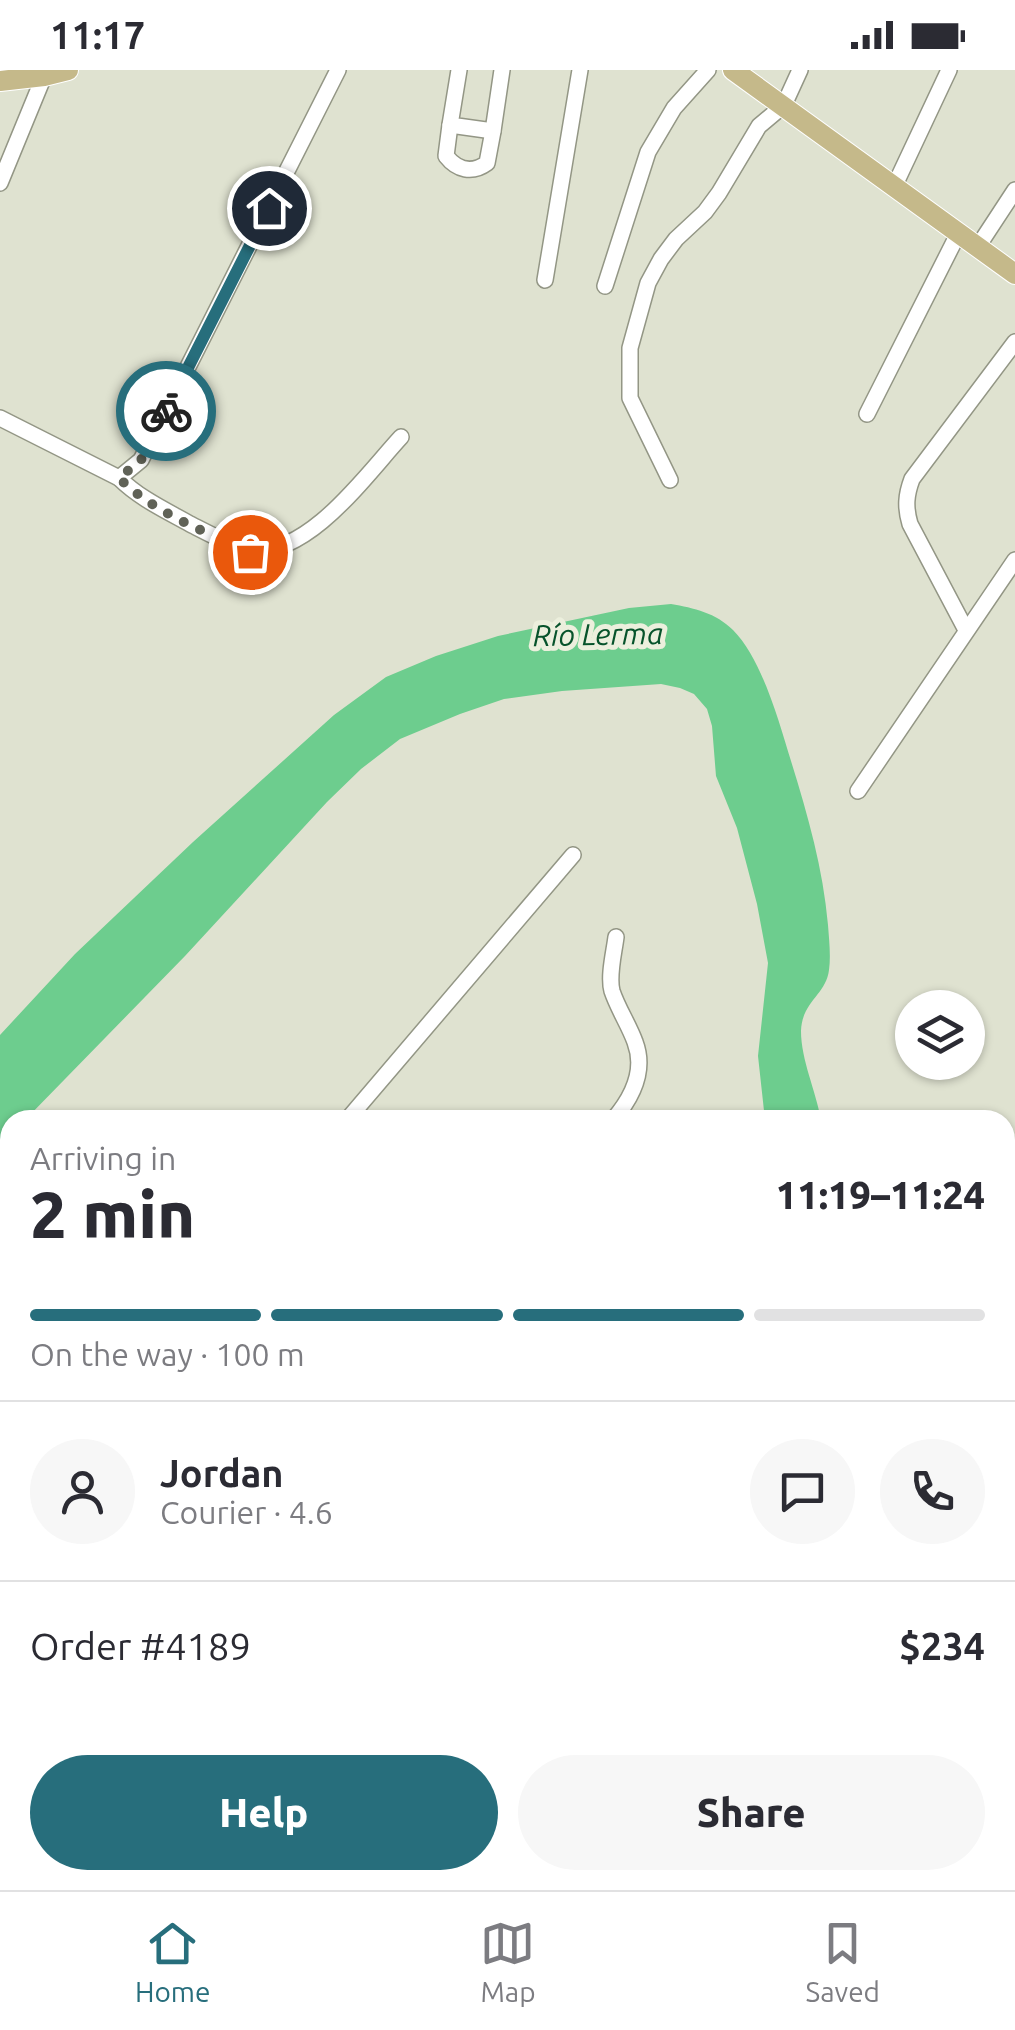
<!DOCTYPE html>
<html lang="en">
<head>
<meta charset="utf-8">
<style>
	:root { --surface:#fff; --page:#f7f7f7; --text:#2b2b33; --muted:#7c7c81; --line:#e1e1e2; --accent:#276e7c }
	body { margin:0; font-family:Ubuntu,sans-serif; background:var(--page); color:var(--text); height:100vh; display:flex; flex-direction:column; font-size:38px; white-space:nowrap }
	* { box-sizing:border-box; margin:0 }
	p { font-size:32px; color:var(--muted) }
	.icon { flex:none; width:55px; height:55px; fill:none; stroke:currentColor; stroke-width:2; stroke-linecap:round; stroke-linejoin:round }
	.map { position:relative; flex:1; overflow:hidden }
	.details { position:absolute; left:0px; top:1040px; width:1015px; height:780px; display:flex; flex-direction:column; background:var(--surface); border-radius:30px 30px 0 0; box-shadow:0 2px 8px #0004 }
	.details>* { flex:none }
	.tools { position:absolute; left:895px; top:920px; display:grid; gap:20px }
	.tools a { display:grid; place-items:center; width:90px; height:90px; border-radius:50%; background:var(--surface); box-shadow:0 2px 8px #0004; font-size:50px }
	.pin { position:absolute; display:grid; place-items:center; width:85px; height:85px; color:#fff; margin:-42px; border:5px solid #fff; border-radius:50%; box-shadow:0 2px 10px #0007 }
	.courier { position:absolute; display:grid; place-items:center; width:100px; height:100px; margin:-50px; border:8px solid #276e7c; border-radius:50%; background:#fff; color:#222; box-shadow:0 2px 12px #0007 }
	.head em { font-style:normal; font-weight:800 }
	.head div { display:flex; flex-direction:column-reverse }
	.head { display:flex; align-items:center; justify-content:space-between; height:170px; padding:0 30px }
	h1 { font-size:65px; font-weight:800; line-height:75px }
	.bar { display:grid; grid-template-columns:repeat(4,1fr); gap:15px 10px; align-content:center; height:120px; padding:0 30px }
	.bar i { height:12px; border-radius:8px; background:var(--line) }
	.bar .on { background:var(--accent) }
	.bar p { grid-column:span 4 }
	.line { display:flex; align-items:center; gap:25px; padding:0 30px; border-top:2px solid var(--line) }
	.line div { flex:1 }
	.round { display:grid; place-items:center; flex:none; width:105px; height:105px; border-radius:52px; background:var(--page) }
	.action { display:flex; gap:20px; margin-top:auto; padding:20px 30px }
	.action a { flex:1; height:115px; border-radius:60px; background:var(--accent); color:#fff; font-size:40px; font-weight:800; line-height:115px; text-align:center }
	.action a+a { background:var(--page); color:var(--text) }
	.status { display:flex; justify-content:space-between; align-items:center; height:70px; padding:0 50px; background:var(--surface); direction:ltr }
	.status svg { height:28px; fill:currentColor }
	.dock { display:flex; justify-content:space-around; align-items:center; height:140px; border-top:2px solid var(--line); background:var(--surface); font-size:28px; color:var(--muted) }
	.dock a { display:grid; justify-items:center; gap:5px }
	.dock .on { color:var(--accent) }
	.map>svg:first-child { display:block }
	.water { fill:#6dcd8e }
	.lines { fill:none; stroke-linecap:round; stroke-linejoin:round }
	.minor-casing { stroke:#939685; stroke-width:18 }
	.major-casing { stroke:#fff; stroke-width:22 }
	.minor { stroke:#fff; stroke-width:15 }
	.major { stroke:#c5b98a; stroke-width:20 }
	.done { stroke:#606257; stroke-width:10; stroke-dasharray:0 18 }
	.route { stroke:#276e7c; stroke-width:12 }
	.labels { text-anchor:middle; stroke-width:10; stroke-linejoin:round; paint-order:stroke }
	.water-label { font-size:30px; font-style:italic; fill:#07532b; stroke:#ecefdd }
</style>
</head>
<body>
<div class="status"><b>11:17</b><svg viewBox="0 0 49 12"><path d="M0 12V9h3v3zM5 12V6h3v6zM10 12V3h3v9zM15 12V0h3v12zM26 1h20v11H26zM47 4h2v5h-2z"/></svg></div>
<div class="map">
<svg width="1015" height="1820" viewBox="0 0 1015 1820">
	<rect width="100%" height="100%" fill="#dfe2d0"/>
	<!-- water -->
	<g class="water">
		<path d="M671,534C694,538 716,543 733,560C762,589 779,652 791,691C808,746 823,798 828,855C829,869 831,886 829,900C826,925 802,931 801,961C801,990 816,1021 821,1050H765L758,986L768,893L757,834L737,758L716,706L712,656L707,639L694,624L680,618L661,614L562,621L504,629L460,644L400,669L361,699L327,732L185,886L25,1050H10V1065L0,1076V965L75,884L193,772L334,645L386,607L436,586L498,566L629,538Z"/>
		<polygon points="1005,1448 1015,1468 1015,1608 1005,1589"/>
	</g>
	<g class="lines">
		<defs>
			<g id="minor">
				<polyline points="459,0 450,55 493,61 502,0"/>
				<path d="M450,55L446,86C457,100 472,104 487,93L493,61"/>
				<polyline points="0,113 44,6"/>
				<polyline points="894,117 949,0"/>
				<polyline points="977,178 1015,120"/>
				<polyline points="545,210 580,0"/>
				<polyline points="605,216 648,82 674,38 708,0"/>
				<polyline points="867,344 958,164"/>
				<path d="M0,348L119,408C139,428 165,440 190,454C202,460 241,481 253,481C311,483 365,406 401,367"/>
				<polyline points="119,408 141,390 147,378 338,0"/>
				<polyline points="670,410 630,328 630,278 648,213 661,189 676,169 705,142 719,123 759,56 784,35 800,0"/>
				<path d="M966,560L910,454C905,437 906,425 912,409L1015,272"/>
				<polyline points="858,721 1015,490"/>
				<polyline points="347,1050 573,785"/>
				<path d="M613,1050C632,1028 646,1001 635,972C629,955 618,939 612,921C608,906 614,883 616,867"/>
				<polyline points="0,1240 10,1230"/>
				<polyline points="0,1448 10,1454"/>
				<polyline points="0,1546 10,1551"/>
				<polyline points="0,1625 10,1616"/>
				<polyline points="0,1770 10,1761"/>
				<polyline points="970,1820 971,1810"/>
			</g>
			<g id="major">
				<polyline points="733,0 1015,204"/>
				<polyline points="0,11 44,6 68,0"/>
			</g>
		</defs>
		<!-- minor casing -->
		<use href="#minor" class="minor-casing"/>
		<!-- major casing -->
		<use href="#major" class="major-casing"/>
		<!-- minor -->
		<use href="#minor" class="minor"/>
		<!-- major -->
		<use href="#major" class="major"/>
	</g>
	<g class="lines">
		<!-- done -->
		<path class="done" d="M166,341L141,390L119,408C154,443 206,462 250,482"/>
		<!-- route -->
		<polyline class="route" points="166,341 269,138"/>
	</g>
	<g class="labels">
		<!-- water labels -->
		<g class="water-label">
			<text transform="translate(598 565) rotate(-1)" y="10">Río Lerma</text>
		</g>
	</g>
</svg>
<div class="tools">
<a><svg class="icon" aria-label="layers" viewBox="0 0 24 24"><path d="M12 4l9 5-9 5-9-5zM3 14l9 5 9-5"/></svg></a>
</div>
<div class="pin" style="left:250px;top:482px;background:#ea580c"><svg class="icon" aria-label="bag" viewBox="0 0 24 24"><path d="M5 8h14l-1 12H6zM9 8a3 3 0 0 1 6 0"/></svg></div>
<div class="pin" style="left:269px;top:138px;background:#1f2937"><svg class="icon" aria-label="home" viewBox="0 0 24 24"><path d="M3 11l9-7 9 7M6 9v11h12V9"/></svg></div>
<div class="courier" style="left:166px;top:341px"><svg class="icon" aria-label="bike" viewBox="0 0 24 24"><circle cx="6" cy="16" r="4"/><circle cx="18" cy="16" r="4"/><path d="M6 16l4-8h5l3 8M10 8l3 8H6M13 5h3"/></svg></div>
<section class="details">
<div class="head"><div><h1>2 min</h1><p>Arriving in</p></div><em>11:19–11:24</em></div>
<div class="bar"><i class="on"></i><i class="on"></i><i class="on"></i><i></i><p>On the way · 100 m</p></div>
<div class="line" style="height:180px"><a class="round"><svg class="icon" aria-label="person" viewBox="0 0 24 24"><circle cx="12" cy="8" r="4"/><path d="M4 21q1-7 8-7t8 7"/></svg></a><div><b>Jordan</b><p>Courier · 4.6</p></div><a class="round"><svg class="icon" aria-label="chat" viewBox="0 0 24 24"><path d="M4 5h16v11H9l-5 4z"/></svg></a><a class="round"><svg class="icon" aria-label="phone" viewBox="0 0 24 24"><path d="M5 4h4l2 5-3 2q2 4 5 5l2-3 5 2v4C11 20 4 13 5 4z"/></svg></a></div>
<div class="line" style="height:130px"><div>Order #4189</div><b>$234</b></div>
<div class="action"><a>Help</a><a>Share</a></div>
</section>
</div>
<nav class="dock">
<a class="on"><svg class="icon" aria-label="home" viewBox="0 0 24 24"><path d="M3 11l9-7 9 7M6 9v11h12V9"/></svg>Home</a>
<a><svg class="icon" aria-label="map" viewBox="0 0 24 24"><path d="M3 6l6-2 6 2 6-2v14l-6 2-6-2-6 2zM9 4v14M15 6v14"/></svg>Map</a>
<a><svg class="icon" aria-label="saved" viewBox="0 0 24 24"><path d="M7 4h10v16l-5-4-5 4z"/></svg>Saved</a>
</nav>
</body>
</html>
